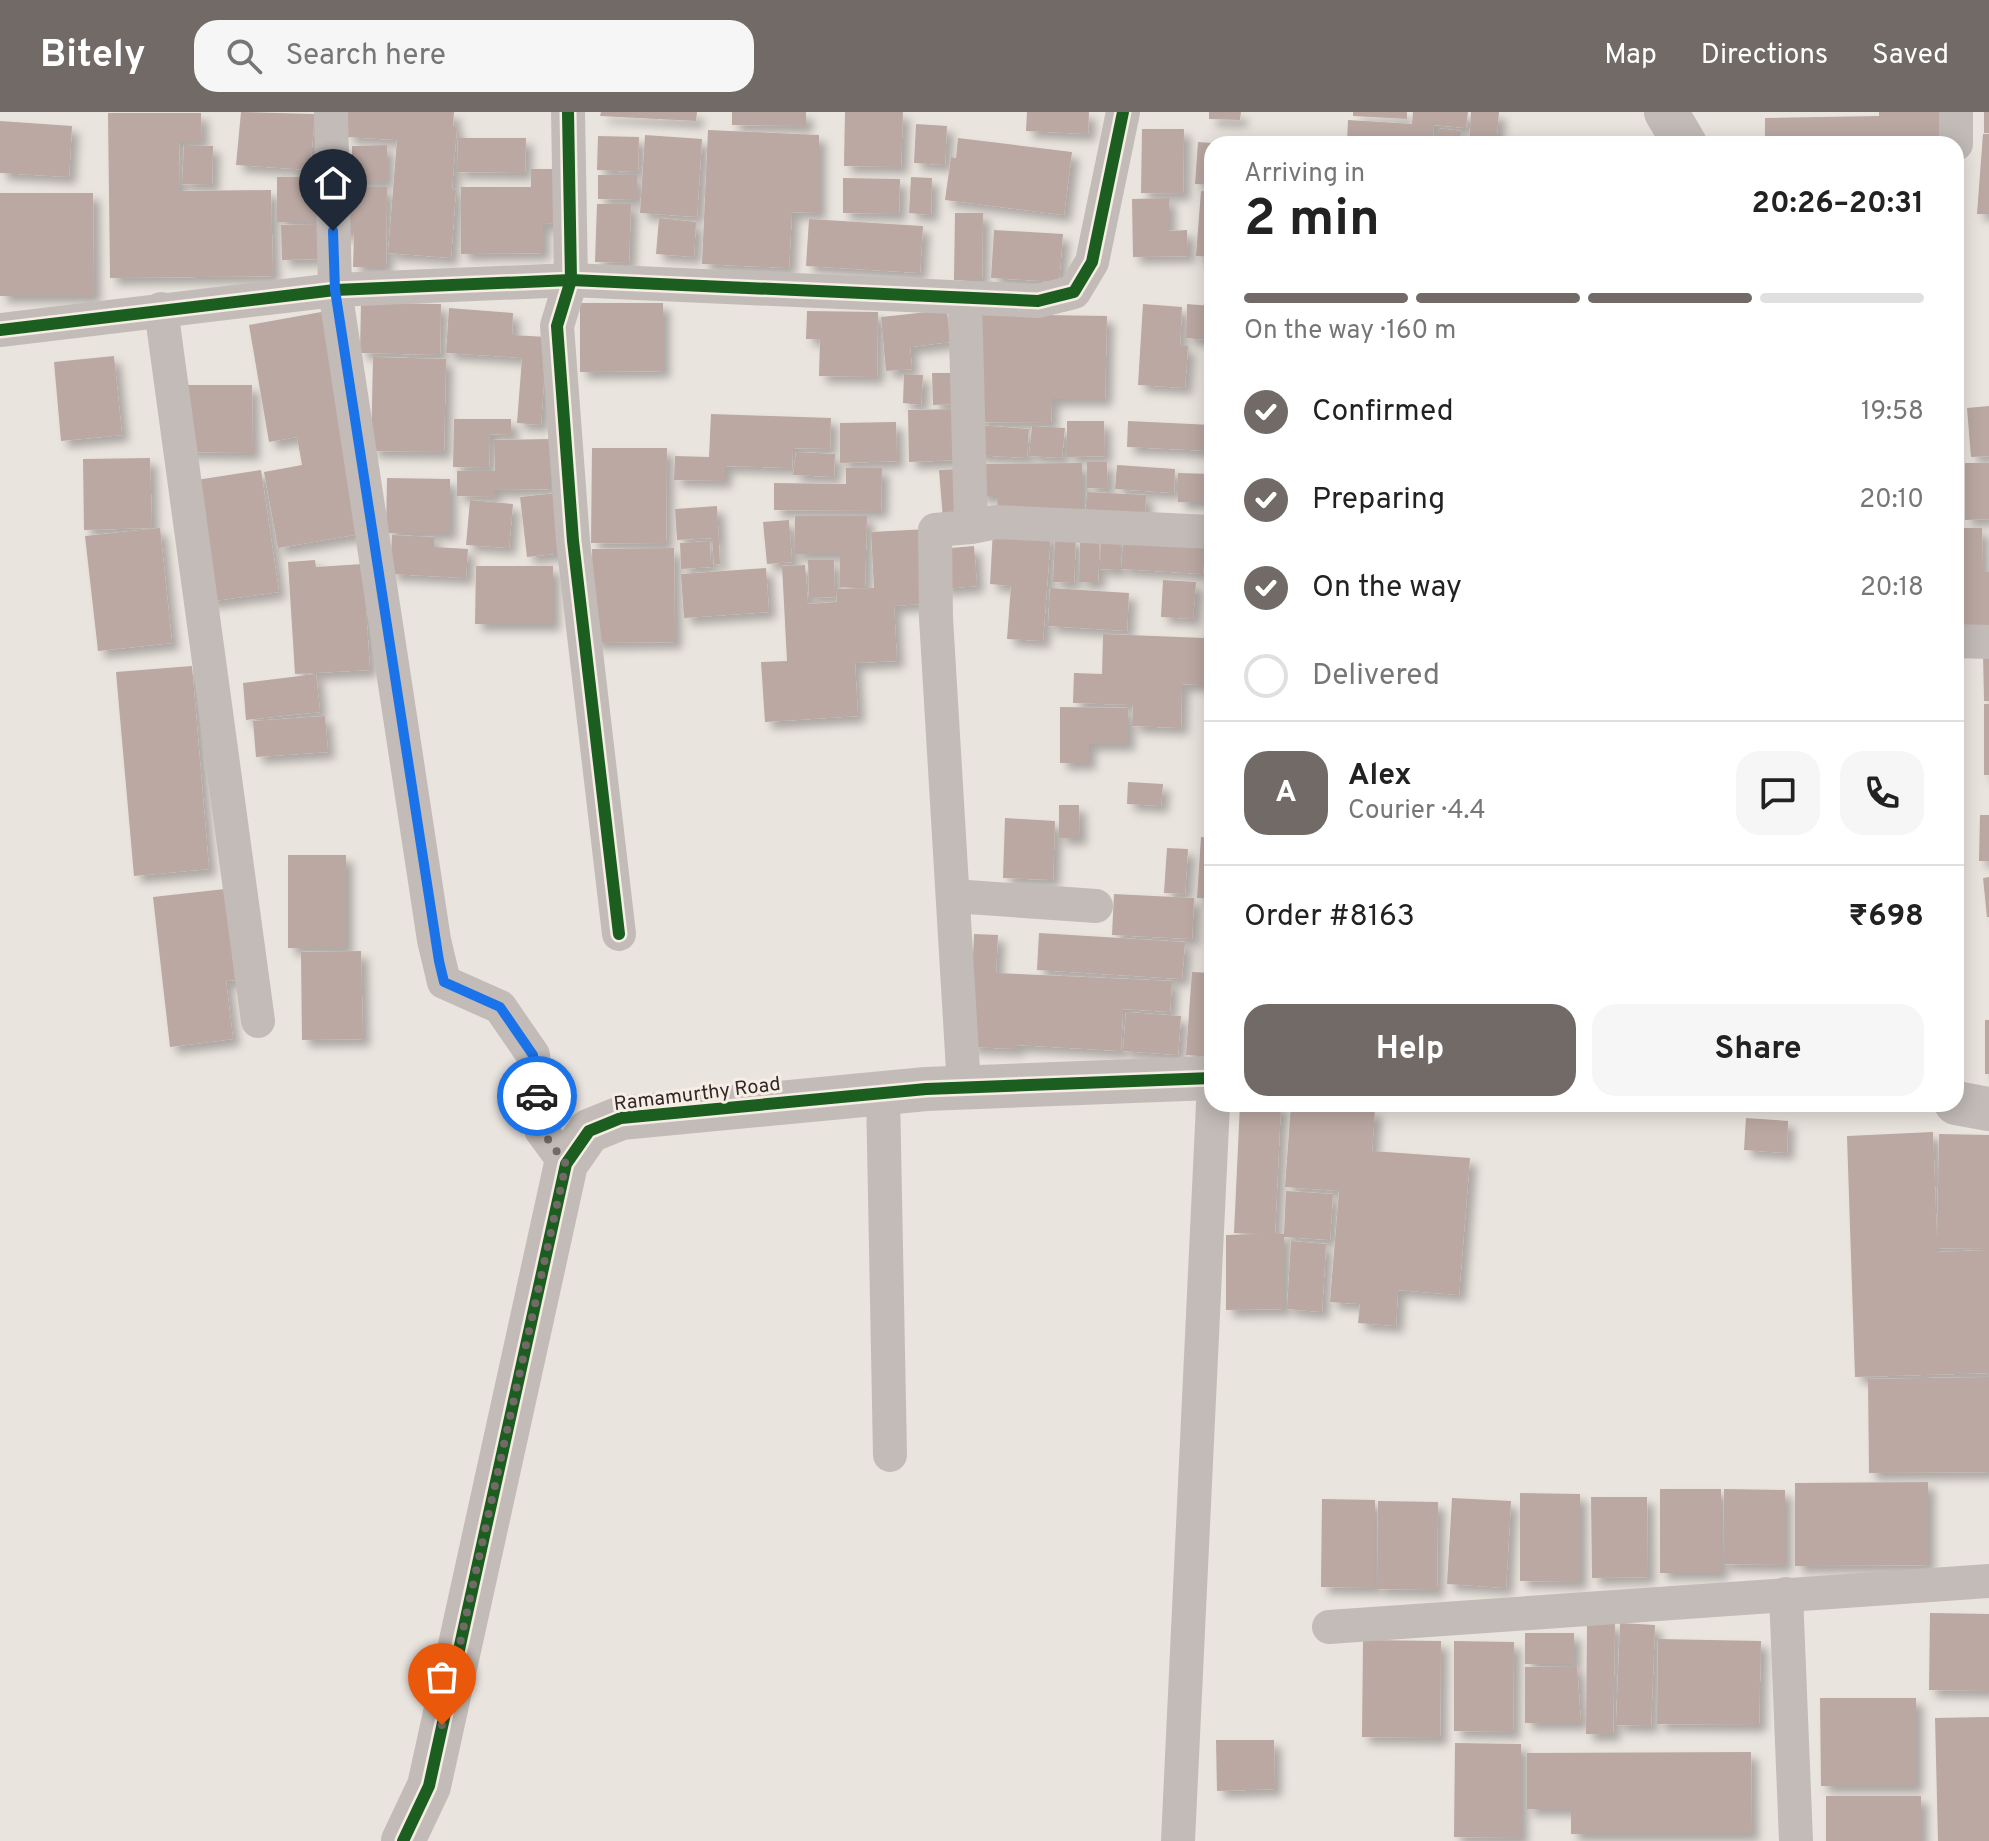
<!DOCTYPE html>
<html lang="en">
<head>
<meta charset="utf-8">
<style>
	:root { --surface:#fff; --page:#f6f6f6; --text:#222; --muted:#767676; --line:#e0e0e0; --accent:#726a67 }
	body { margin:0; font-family:Overpass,sans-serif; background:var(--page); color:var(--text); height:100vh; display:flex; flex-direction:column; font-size:30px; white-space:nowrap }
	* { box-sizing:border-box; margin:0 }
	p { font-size:26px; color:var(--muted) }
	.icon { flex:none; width:44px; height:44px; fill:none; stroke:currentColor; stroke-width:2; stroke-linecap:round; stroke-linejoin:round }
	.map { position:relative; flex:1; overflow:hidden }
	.drawer { position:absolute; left:1204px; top:24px; width:760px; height:976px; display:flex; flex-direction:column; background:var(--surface); border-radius:24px; box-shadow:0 4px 20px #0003 }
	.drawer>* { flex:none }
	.pin { position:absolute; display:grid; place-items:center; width:68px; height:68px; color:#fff; margin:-82px -34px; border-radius:50% 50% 50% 0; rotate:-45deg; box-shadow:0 0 8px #0007 }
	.pin .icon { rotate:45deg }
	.courier { position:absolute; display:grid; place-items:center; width:80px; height:80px; margin:-40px; border:6px solid #1a73e8; border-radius:50%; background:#fff; color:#222; box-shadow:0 2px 10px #0007 }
	.summary em { font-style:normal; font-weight:700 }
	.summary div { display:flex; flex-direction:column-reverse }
	.summary { display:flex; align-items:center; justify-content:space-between; height:136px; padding:0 40px }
	h1 { font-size:52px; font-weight:700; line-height:60px }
	.bar { display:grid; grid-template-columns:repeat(4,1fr); gap:12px 8px; align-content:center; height:96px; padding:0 40px }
	.bar i { height:10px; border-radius:6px; background:var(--line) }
	.bar .current { background:var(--accent) }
	.bar p { grid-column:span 4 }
	.line { display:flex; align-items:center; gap:20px; padding:0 40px; border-top:2px solid var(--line) }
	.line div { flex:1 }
	.round { display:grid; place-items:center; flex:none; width:84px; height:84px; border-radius:24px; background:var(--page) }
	ol { padding:0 40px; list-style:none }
	li { display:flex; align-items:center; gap:24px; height:88px }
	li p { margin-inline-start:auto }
	li .icon { padding:8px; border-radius:50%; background:var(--accent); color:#fff; stroke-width:4 }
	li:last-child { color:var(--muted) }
	li i { width:44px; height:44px; border:4px solid var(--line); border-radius:50% }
	.cta { display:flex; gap:16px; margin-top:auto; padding:16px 40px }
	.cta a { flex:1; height:92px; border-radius:24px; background:var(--accent); color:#fff; font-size:32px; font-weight:700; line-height:92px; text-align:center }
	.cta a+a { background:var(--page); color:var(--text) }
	header { display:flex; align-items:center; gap:48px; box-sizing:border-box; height:112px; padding:0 40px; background:var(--accent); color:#fff }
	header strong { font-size:38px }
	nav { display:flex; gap:44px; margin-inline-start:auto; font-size:28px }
	.search { width:560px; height:72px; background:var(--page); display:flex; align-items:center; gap:20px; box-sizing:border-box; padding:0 28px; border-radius:24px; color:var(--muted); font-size:30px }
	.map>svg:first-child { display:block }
	.building { fill:#bba8a2; filter:url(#shadow) }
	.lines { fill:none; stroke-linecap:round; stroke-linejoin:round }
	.minor { stroke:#c2bbb7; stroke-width:34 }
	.tertiary { stroke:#c2bbb7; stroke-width:44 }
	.cycleway-casing { stroke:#f6ede5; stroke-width:17 }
	.cycleway { stroke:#1b5e20; stroke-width:12 }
	.done { stroke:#726a67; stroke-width:8; stroke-dasharray:0 14.4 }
	.route { stroke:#1a73e8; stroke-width:10 }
	.labels { text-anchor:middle; stroke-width:6; stroke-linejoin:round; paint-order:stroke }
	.street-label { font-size:20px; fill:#322927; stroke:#f6ede5 }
</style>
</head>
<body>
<header>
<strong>Bitely</strong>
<div class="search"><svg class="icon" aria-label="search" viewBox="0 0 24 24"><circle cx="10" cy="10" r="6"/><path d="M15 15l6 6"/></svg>Search here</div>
<nav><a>Map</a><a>Directions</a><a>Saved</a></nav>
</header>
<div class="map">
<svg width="1989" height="1729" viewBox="0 0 1989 1729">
	<defs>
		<filter id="shadow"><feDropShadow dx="7" dy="7" stdDeviation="4" flood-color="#0004"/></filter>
	</defs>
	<rect width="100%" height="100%" fill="#eae4de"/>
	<!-- building -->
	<g class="building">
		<polygon points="241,0 315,2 310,58 236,53"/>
		<polygon points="348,0 454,0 453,14 457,15 452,77 456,78 451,146 388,141 397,28 346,25"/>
		<polygon points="601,0 697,0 696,9 600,4"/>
		<polygon points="732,0 806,0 806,14 732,13"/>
		<polygon points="845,0 903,0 901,55 844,54"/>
		<polygon points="1027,0 1089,0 1088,22 1026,19"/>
		<polygon points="1209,0 1241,0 1240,8 1209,7"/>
		<polygon points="1353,0 1407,0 1407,7 1353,4"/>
		<polygon points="1413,0 1468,0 1466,16 1434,13 1433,32 1347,32 1348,8 1412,12"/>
		<polygon points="1471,0 1499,0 1496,32 1469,32"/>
		<polygon points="1879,0 1949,0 1950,32 1765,32 1765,6 1879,4"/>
		<rect x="1984" y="0" width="5" height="21"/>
		<polygon points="108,1 201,1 202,30 179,30 180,79 271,78 273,164 110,166"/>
		<polygon points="0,9 72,14 69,65 0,61"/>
		<polygon points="916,12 947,14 945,53 914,51"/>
		<polygon points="1437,16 1461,19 1460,32 1437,32"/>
		<polygon points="1142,17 1184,17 1183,82 1141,81"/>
		<polygon points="708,18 819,23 819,101 792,100 789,156 702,152"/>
		<polygon points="1983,22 1989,22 1989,102 1977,102"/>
		<polygon points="645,23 702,27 697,105 640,101"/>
		<polygon points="598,24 639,25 638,60 597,58"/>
		<polygon points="458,26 526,26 525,61 457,60"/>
		<polygon points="958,26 1072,40 1064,103 945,88 951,45 956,46"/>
		<polygon points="1198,30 1212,31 1212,73 1195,72"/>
		<polygon points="184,33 213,34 212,73 182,72"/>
		<polygon points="387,33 387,70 352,70 352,34"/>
		<polygon points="531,57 562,57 562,111 543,112 543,141 461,142 461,75 531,75"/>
		<polygon points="598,63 637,63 637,88 598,87"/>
		<rect x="277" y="65" width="39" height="45"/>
		<polygon points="911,65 932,66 931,103 909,101"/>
		<polygon points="843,66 900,67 899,102 843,101"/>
		<polygon points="341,75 387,75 386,155 353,155 354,122 340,122"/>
		<polygon points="1201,79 1212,80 1212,145 1196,144"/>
		<polygon points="0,81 93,81 94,184 0,184"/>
		<polygon points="1169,86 1169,119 1187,118 1188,144 1133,145 1132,87"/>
		<polygon points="597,92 631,92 629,151 595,150"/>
		<polygon points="955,101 983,101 982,168 954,168"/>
		<polygon points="659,106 696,110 694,145 656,142"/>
		<polygon points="809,107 923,114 920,161 806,154"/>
		<polygon points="318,112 319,147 282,148 281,113"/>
		<polygon points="994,118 1063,122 1059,170 991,166"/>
		<polygon points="361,191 441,192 440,243 360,241"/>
		<polygon points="580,191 663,191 663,259 580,260"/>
		<polygon points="1143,192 1182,195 1180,234 1188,234 1185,276 1138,273"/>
		<polygon points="1187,192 1211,194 1209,228 1186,226"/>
		<polygon points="449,196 513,201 512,223 547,225 541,313 517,311 522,246 446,241"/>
		<polygon points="947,198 950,230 910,235 912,257 886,259 881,205"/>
		<polygon points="327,199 360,422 278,436 264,360 302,353 297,325 269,330 249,213"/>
		<polygon points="807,199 878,200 877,265 819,264 820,227 806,227"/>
		<polygon points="977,202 1107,204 1105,287 1052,287 1051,311 975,310"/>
		<polygon points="114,244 122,323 61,329 54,250"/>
		<polygon points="373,245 446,247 444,340 371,339"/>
		<polygon points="1210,251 1212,251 1212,291 1207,291"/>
		<polygon points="932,261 953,261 955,292 933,293"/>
		<polygon points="904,262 923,263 921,293 903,291"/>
		<polygon points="185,273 252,273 253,341 185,340"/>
		<polygon points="1989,294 1989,344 1971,345 1967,296"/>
		<polygon points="959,297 959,348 909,350 908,298"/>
		<polygon points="711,302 831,306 830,337 793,336 792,356 725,354 725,369 674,368 675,344 709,345"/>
		<polygon points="454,307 511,307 511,323 490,322 489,356 453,355"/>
		<polygon points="1067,309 1104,309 1105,344 1067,345"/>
		<polygon points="1128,309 1212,313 1211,339 1127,335"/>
		<polygon points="896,310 897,349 840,351 840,311"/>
		<polygon points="976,313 1029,317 1027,346 974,343"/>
		<polygon points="1032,314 1065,316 1062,346 1029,344"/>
		<polygon points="550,327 550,377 494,378 494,385 457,384 457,359 495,359 494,328"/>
		<polygon points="592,336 667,336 666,432 591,431"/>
		<polygon points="796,340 835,342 834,365 793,363"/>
		<polygon points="150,346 152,416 84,418 83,347"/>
		<polygon points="1087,350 1107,350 1108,377 1087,376"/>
		<polygon points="1082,351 1082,402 998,403 997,384 978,384 978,352"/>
		<polygon points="1965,351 1989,351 1989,407 1965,408"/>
		<polygon points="1117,353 1175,357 1174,381 1115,377"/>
		<polygon points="846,356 882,356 881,399 774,398 774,371 846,372"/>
		<polygon points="961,357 965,405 943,407 939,358"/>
		<polygon points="261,358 279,480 207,490 190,369"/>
		<polygon points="1178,361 1211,362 1210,390 1178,390"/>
		<polygon points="387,366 450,367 450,421 386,421"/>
		<polygon points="1087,380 1146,383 1145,406 1085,403"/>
		<polygon points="557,381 563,441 527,445 520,385"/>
		<polygon points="470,388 513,392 509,436 466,433"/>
		<polygon points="717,394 720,452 714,453 712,426 677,428 675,397"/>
		<polygon points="795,404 867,404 865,475 840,475 840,442 794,442"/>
		<polygon points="789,408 792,450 767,452 763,410"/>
		<polygon points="160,416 172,531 98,539 85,424"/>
		<polygon points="1956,416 1982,416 1983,460 1989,460 1989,513 1957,514"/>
		<polygon points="928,417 933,491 894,494 897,549 855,551 858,604 765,610 761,550 787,549 782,454 805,453 808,492 837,490 836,477 874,476 871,420"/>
		<polygon points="993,417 1051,421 1043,529 1007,527 1011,474 990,472"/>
		<polygon points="1124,417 1206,423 1203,462 1121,457"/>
		<polygon points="1101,420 1119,420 1119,458 1100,457"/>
		<polygon points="392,423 434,425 434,435 468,437 466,466 390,462"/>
		<polygon points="1055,425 1076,426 1074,471 1053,470"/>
		<polygon points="1080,425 1100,426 1098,470 1079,470"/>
		<polygon points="710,429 711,455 681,457 680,431"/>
		<polygon points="974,434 977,474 942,477 939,437"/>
		<polygon points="674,436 675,530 593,531 592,437"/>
		<polygon points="315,448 316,455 363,452 370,558 295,562 288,450"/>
		<polygon points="808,448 834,448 835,485 809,486"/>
		<polygon points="1210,450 1212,450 1212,525 1205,525"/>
		<polygon points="476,454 553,454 553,512 475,512"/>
		<polygon points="766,456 769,500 684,506 681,462"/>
		<polygon points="1163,468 1196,470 1193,507 1161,505"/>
		<polygon points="1050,476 1129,481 1127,519 1048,514"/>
		<polygon points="1103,522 1205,526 1204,573 1182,572 1181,616 1132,614 1133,593 1073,591 1074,561 1102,562"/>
		<polygon points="1983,541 1989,541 1989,589 1984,589"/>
		<polygon points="192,554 209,757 134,764 116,560"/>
		<polygon points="316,562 320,600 246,608 243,571"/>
		<rect x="1984" y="592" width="5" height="71"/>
		<polygon points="1060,595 1128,596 1128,632 1089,632 1089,651 1060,651"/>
		<polygon points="325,604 328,640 256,645 253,609"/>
		<polygon points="1128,670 1163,672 1161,694 1127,692"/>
		<polygon points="1059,693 1079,693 1080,726 1059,726"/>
		<polygon points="1980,703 1989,703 1989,749 1979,749"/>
		<polygon points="1005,706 1055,709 1053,768 1003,766"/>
		<polygon points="1201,725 1212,726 1212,787 1197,786"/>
		<polygon points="1167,736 1188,737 1185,782 1164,781"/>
		<rect x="288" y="743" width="58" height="93"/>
		<polygon points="1989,765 1989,805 1987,805 1983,766"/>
		<polygon points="225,777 235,868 226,869 233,927 170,935 153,785"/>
		<polygon points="1114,782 1194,786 1192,827 1112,823"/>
		<polygon points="1039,821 1185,830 1182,867 1037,858"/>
		<polygon points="974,822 998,823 996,861 1172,869 1170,900 1123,897 1121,939 1017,933 1017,937 969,935"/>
		<polygon points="361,839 363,927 302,928 301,840"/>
		<polygon points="1192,860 1212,861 1212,945 1186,943"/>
		<polygon points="1126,900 1181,904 1178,943 1123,939"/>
		<rect x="1985" y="908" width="4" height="54"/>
		<polygon points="1240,992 1281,992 1275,1122 1284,1122 1286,1079 1333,1082 1330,1128 1284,1125 1284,1197 1226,1198 1226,1123 1259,1122 1234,1121"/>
		<polygon points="1291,992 1375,998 1372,1039 1470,1046 1459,1183 1398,1178 1396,1214 1358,1211 1360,1192 1330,1190 1339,1079 1285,1075"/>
		<polygon points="1746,1006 1788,1009 1787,1041 1744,1038"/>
		<polygon points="1933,1020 1937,1127 1939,1022 1989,1023 1989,1137 1937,1136 1937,1140 1989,1138 1989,1261 1855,1265 1847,1024"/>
		<polygon points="1291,1129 1326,1132 1322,1200 1287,1197"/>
		<polygon points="1989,1265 1989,1360 1869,1361 1868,1267"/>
		<polygon points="1928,1370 1928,1453 1795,1454 1795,1371"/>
		<rect x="1660" y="1377" width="61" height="84"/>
		<polygon points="1724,1377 1785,1378 1785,1453 1723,1452"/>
		<polygon points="1520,1381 1580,1382 1580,1470 1520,1469"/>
		<polygon points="1591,1385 1647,1385 1648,1465 1592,1466"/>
		<polygon points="1452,1386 1511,1389 1506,1476 1447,1472"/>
		<polygon points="1322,1387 1375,1388 1375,1476 1321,1475"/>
		<polygon points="1378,1389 1438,1390 1437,1478 1377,1477"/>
		<polygon points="1930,1501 1989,1502 1989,1579 1929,1578"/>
		<polygon points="1587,1511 1615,1511 1613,1622 1586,1622"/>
		<polygon points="1620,1511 1655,1513 1651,1614 1616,1613"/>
		<rect x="1525" y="1521" width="49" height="31"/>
		<polygon points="1658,1527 1761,1529 1759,1613 1657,1612"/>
		<polygon points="1363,1528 1441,1529 1440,1626 1362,1625"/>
		<polygon points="1454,1529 1514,1530 1513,1620 1454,1619"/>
		<polygon points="1577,1554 1581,1611 1525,1611 1525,1555"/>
		<polygon points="1820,1586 1916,1586 1916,1674 1821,1674"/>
		<polygon points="1989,1605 1989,1729 1938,1729 1935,1606"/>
		<polygon points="1216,1628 1274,1628 1275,1677 1217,1679"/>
		<polygon points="1455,1631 1521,1632 1521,1726 1454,1725"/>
		<polygon points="1751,1640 1752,1722 1571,1722 1571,1697 1527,1697 1527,1641"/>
		<rect x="1826" y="1684" width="95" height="45"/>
	</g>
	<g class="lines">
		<!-- minor -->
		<g class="minor">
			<polyline points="331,0 335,178 434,828 444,870 500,895 533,943 541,1018 566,1052"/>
			<polyline points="568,0 571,168 557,214 573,429 619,822"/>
			<polyline points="1956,32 1956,0"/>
			<polyline points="965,186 971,415 996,410 1212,420"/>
			<polyline points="161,197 258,909"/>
			<polyline points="0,218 335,178 571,168 1038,189 1074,180 1092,150 1123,0"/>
			<polyline points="1956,529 1989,530"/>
			<polyline points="953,784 1096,794"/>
			<polyline points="964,975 936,506 935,418 971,415"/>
			<polyline points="883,981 890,1343"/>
			<polyline points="1786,1482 1796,1729"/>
			<polyline points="1329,1515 1989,1469"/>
			<polyline points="1178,1729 1213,992"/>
		</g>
		<!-- tertiary -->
		<g class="tertiary">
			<polyline points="1666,0 1685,32"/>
			<polyline points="1956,991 1989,997"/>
			<polyline points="403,1729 429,1674 566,1052 589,1019 621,1006 926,977 1212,966"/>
		</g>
		<defs>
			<g id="cycleway">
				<polyline points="568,0 571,168 557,214 573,429 619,822"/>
				<polyline points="0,218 335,178 571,168 1038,189 1074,180 1092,150 1123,0"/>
				<polyline points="403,1729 429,1674 566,1052 589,1019 621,1006 926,977 1212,966"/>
			</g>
		</defs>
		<!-- cycleway casing -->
		<use href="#cycleway" class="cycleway-casing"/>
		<!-- cycleway -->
		<use href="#cycleway" class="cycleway"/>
	</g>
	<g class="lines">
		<!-- done -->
		<polyline class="done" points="442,1613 566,1052 541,1018 537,984"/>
		<!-- route -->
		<polyline class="route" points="333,119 335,178 439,849 444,870 500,895 533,943 537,984"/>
	</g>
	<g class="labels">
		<!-- street labels -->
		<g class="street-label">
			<text transform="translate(697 981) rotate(-7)" y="7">Ramamurthy Road</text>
		</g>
	</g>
</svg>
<div class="pin" style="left:442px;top:1613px;background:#ea580c"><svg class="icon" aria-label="bag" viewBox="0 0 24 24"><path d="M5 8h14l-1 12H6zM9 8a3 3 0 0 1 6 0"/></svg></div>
<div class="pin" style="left:333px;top:119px;background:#1f2937"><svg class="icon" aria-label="home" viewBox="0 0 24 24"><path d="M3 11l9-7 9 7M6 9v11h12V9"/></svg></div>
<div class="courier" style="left:537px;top:984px"><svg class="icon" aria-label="car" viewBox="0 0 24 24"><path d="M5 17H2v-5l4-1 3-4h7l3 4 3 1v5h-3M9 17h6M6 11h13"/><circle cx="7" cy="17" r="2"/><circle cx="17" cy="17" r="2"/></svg></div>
<section class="drawer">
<div class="summary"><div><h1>2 min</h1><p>Arriving in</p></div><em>20:26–20:31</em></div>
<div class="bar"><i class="current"></i><i class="current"></i><i class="current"></i><i></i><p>On the way · 160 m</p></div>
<ol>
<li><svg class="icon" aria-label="check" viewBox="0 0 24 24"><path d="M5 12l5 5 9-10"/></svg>Confirmed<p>19:58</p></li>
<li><svg class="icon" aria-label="check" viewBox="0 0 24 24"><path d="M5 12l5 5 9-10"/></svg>Preparing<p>20:10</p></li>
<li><svg class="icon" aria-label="check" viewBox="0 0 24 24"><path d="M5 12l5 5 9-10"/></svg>On the way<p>20:18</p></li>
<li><i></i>Delivered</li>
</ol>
<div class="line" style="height:144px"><b class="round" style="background:var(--accent);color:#fff">A</b><div><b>Alex</b><p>Courier · 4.4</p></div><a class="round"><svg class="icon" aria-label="chat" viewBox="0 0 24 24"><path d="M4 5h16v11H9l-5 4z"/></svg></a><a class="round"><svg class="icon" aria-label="phone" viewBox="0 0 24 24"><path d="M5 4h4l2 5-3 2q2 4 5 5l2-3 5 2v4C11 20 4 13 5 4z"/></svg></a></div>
<div class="line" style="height:104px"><div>Order #8163</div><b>₹698</b></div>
<div class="cta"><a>Help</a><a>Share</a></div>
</section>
</div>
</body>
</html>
